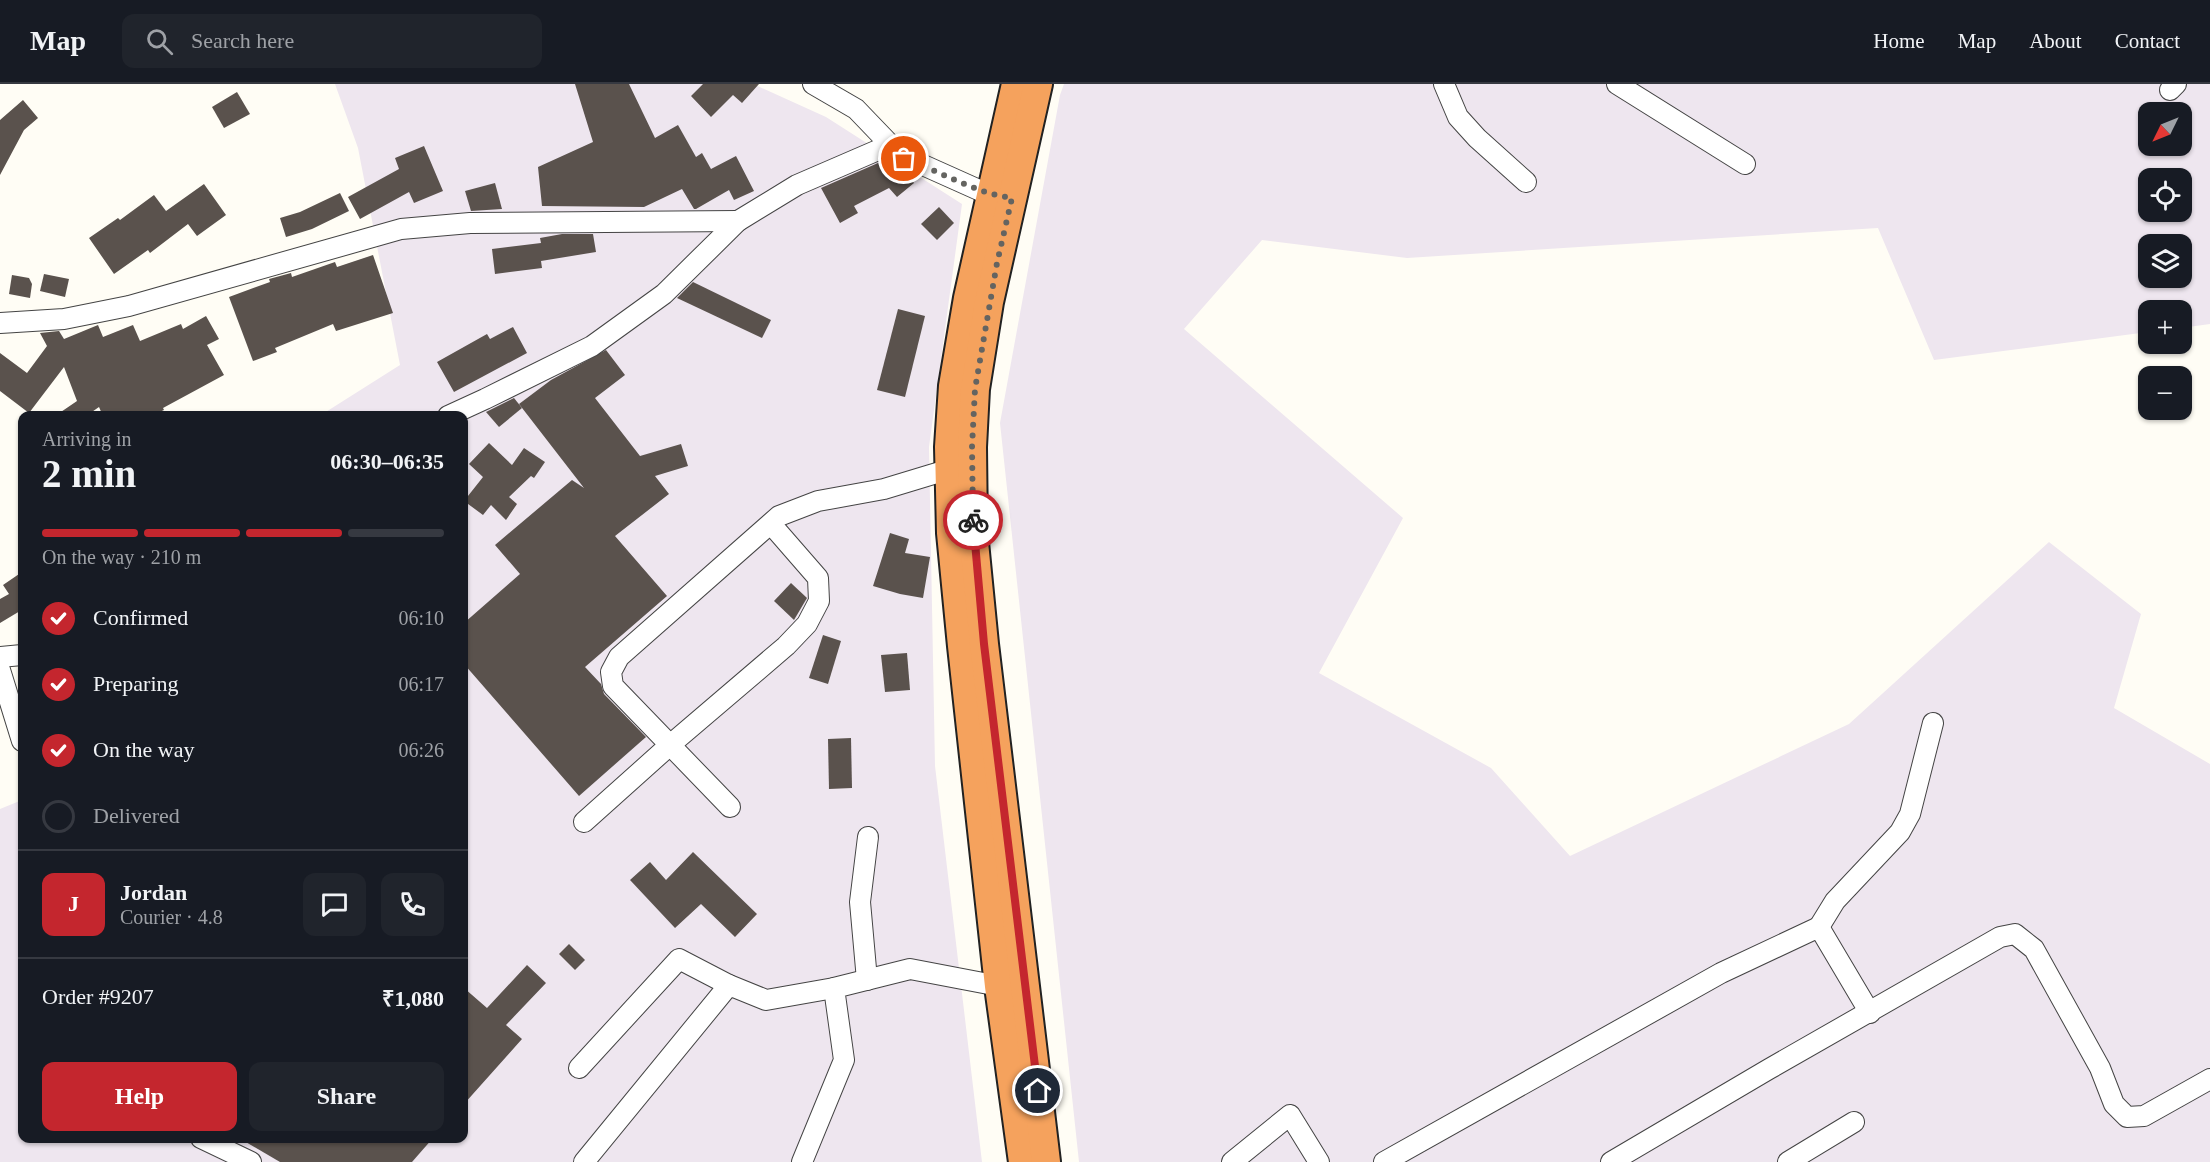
<!DOCTYPE html>
<html lang="en">
<head>
<meta charset="utf-8">
<style>
	:root { --surface:#171b24; --page:#20242c; --text:#f1f3f6; --muted:#9ea1a6; --line:#363941; --accent:#c4262e }
	body { margin:0; font-family:Georgia,serif; background:var(--page); color:var(--text); height:100vh; display:flex; flex-direction:column; font-size:22px; white-space:nowrap }
	* { box-sizing:border-box; margin:0 }
	p { font-size:20px; color:var(--muted) }
	.icon { flex:none; width:33px; height:33px; fill:none; stroke:currentColor; stroke-width:2; stroke-linecap:round; stroke-linejoin:round }
	.map { position:relative; flex:1; overflow:hidden }
	.details { position:absolute; left:18px; top:327px; width:450px; height:732px; display:flex; flex-direction:column; background:var(--surface); border-radius:12px; box-shadow:0 2px 4px #0004 }
	.details>* { flex:none }
	.needle { width:39px; rotate:227deg }
	.tools { position:absolute; left:2138px; top:18px; display:grid; gap:12px }
	.tools a { display:grid; place-items:center; width:54px; height:54px; border-radius:12px; background:var(--surface); box-shadow:0 2px 4px #0004; font-size:30px }
	.pin { position:absolute; display:grid; place-items:center; width:51px; height:51px; color:#fff; margin:-26px; border:3px solid #fff; border-radius:50%; box-shadow:0 2px 6px #0007 }
	.courier { position:absolute; display:grid; place-items:center; width:60px; height:60px; margin:-30px; border:4px solid #c4262e; border-radius:50%; background:#fff; color:#222; box-shadow:0 2px 8px #0007 }
	.overview em { font-style:normal; font-weight:800 }
	.overview div { display:flex; flex-direction:column-reverse }
	.overview { display:flex; align-items:center; justify-content:space-between; height:102px; padding:0 24px }
	h1 { font-size:39px; font-weight:800; line-height:45px }
	.bar { display:grid; grid-template-columns:repeat(4,1fr); gap:9px 6px; align-content:center; height:72px; padding:0 24px }
	.bar i { height:8px; border-radius:4px; background:var(--line) }
	.bar .current { background:var(--accent) }
	.bar p { grid-column:span 4 }
	.line { display:flex; align-items:center; gap:15px; padding:0 24px; border-top:2px solid var(--line) }
	.line div { flex:1 }
	.round { display:grid; place-items:center; flex:none; width:63px; height:63px; border-radius:12px; background:var(--page) }
	ol { padding:0 24px; list-style:none }
	li { display:flex; align-items:center; gap:18px; height:66px }
	li p { margin-inline-start:auto }
	li .icon { padding:6px; border-radius:50%; background:var(--accent); color:#fff; stroke-width:4 }
	li:last-child { color:var(--muted) }
	li i { width:33px; height:33px; border:3px solid var(--line); border-radius:50% }
	.cta { display:flex; gap:12px; margin-top:auto; padding:12px 24px }
	.cta a { flex:1; height:69px; border-radius:12px; background:var(--accent); color:#fff; font-size:24px; font-weight:800; line-height:69px; text-align:center }
	.cta a+a { background:var(--page); color:var(--text) }
	header { display:flex; align-items:center; gap:36px; box-sizing:border-box; height:84px; padding:0 30px; background:var(--surface); border-bottom:2px solid var(--line) }
	header strong { font-size:28px }
	nav { display:flex; gap:33px; margin-inline-start:auto; font-size:21px }
	.search { width:420px; height:54px; background:var(--page); display:flex; align-items:center; gap:15px; box-sizing:border-box; padding:0 21px; border-radius:12px; color:var(--muted); font-size:22px }
	.map>svg:first-child { display:block }
	.industrial { fill:#eee6ef; fill-rule:evenodd }
	.building { fill:#5a524d }
	.lines { fill:none; stroke-linecap:round; stroke-linejoin:round }
	.minor-casing { stroke:#444; stroke-width:22 }
	.highway-casing { stroke:#222; stroke-width:32 }
	.minor { stroke:#fff; stroke-width:20 }
	.highway { stroke:#f5a25d; stroke-width:28 }
	.done { stroke:#646461; stroke-width:6; stroke-dasharray:0 10.8 }
	.route { stroke:#c4262e; stroke-width:8 }
</style>
</head>
<body>
<header>
<strong>Map</strong>
<div class="search"><svg class="icon" aria-label="search" viewBox="0 0 24 24"><circle cx="10" cy="10" r="6"/><path d="M15 15l6 6"/></svg>Search here</div>
<nav><a>Home</a><a>Map</a><a>About</a><a>Contact</a></nav>
</header>
<div class="map">
<svg width="2210" height="1078" viewBox="0 0 2210 1078">
	<rect width="100%" height="100%" fill="#fffdf5"/>
	<!-- industrial -->
	<g class="industrial">
		<polygon points="335,0 753,0 826,33 962,120 929,363 935,682 982,1078 0,1078 0,725 22,716 22,1054 464,1054 464,332 321,331 400,281 358,64"/>
		<path d="M1064,0H2210V240L2181,244V226H2148V248L1934,276L1878,144L1407,174L1262,156L1184,245L1403,434L1319,589L1491,684L1570,772L1849,640L2049,458L2141,530L2114,624L2210,680V1078H1079L1000,339L1060,11ZM2148,28H2181V62H2148ZM2148,94H2181V128H2148ZM2148,160H2181V194H2148Z"/>
	</g>
	<!-- building -->
	<g class="building">
		<polygon points="575,0 629,0 655,54 678,41 696,73 702,69 711,85 736,72 754,107 734,116 729,106 696,125 694,125 682,105 644,123 542,122 538,83 593,58"/>
		<polygon points="703,0 759,0 742,19 733,11 711,33 691,12"/>
		<polygon points="237,8 250,30 224,44 212,23"/>
		<polygon points="23,16 38,34 24,46 0,91 0,36"/>
		<polygon points="424,62 443,107 414,119 409,108 360,135 348,113 399,85 395,74"/>
		<polygon points="878,79 885,81 893,93 901,87 906,88 914,99 897,113 889,104 854,122 858,129 840,139 821,104"/>
		<polygon points="495,99 502,125 471,127 465,107"/>
		<polygon points="204,100 226,131 197,152 188,140 150,169 148,166 114,190 89,154 118,134 120,136 154,111 166,127"/>
		<polygon points="340,109 349,127 312,145 286,153 280,134 300,128"/>
		<polygon points="939,123 954,139 937,156 921,140"/>
		<polygon points="562,150 593,150 596,168 541,177 542,184 495,190 492,165 541,159 540,154"/>
		<polygon points="373,171 393,229 336,247 333,240 275,264 277,268 253,277 229,213 270,198 269,195 291,189 292,193 335,178 337,183"/>
		<polygon points="44,190 69,195 65,213 40,207"/>
		<polygon points="12,191 29,194 32,200 30,214 9,210"/>
		<polygon points="693,198 771,236 762,254 677,214"/>
		<polygon points="898,225 925,232 905,313 877,306"/>
		<polygon points="206,232 219,255 207,261 224,291 163,324 164,326 151,332 103,332 99,323 86,332 55,332 77,317 64,283 29,329 0,307 0,269 27,289 47,262 40,249 59,247 64,255 98,241 103,253 133,241 140,257 181,240 183,245"/>
		<polygon points="513,243 527,269 454,308 437,278 487,250 490,255"/>
		<polygon points="606,266 625,291 595,314 640,372 681,360 688,382 655,392 669,410 615,452 667,512 585,583 601,600 604,610 646,653 579,712 464,580 464,539 520,490 495,461 572,396 584,404 519,320 551,296"/>
		<polygon points="514,314 522,324 499,343 486,328"/>
		<polygon points="489,359 512,381 524,364 545,378 534,394 531,392 509,413 517,420 506,436 491,421 483,431 464,417 483,393 469,380"/>
		<polygon points="890,449 909,455 905,469 930,473 923,514 900,510 873,502"/>
		<polygon points="22,488 22,531 20,527 0,539 0,515 9,510 3,501"/>
		<polygon points="791,499 807,514 794,536 774,517"/>
		<polygon points="823,551 841,557 828,600 809,594"/>
		<polygon points="907,569 910,606 885,608 881,571"/>
		<polygon points="851,654 852,704 829,705 828,655"/>
		<polygon points="693,768 757,830 735,853 701,820 675,844 630,796 650,778 666,796"/>
		<polygon points="569,860 585,876 575,886 559,870"/>
		<polygon points="527,881 546,899 506,941 522,955 464,1020 464,904 487,924"/>
		<polygon points="239,1054 433,1054 412,1078 280,1078"/>
	</g>
	<g class="lines">
		<defs>
			<g id="minor">
				<polyline points="813,0 856,25 904,75 923,81 990,111 1003,113"/>
				<polyline points="1444,0 1458,33 1477,54 1526,98"/>
				<polyline points="1617,0 1745,80"/>
				<polyline points="2170,6 2176,0"/>
				<polyline points="0,239 64,235 129,222 401,145 470,139 738,137"/>
				<polyline points="448,332 485,315 592,262 664,210 738,137 797,101 878,66 904,75"/>
				<polyline points="0,573 22,571"/>
				<polyline points="0,586 22,657"/>
				<polyline points="730,723 613,602 611,588 619,573 779,432 818,417 884,405 950,385"/>
				<polyline points="584,738 670,661 786,562 807,540 819,517 818,494 771,440"/>
				<polyline points="1819,843 1835,817 1900,748 1910,730 1933,639"/>
				<polyline points="867,896 860,818 868,753"/>
				<polyline points="579,984 679,875 729,901"/>
				<polyline points="201,1054 251,1078"/>
				<polyline points="584,1078 729,901 766,916 834,904"/>
				<polyline points="802,1078 844,976 834,904 910,885 999,902"/>
				<polyline points="1232,1078 1290,1031 1319,1078"/>
				<polyline points="1384,1078 1721,889 1819,843 1870,929"/>
				<polyline points="1611,1078 1769,985 2000,853 2015,850 2034,865 2100,984 2114,1020 2127,1033 2144,1032 2210,995"/>
				<polyline points="1788,1078 1854,1038"/>
			</g>
			<g id="highway">
				<polyline points="1016,0 968,214 953,302 949,363 951,449 962,562 999,902 1023,1078"/>
				<polyline points="1038,0 989,218 975,305 972,363 973,448 984,560 1046,1078"/>
			</g>
		</defs>
		<!-- minor casing -->
		<use href="#minor" class="minor-casing"/>
		<!-- highway casing -->
		<use href="#highway" class="highway-casing"/>
		<!-- minor -->
		<use href="#minor" class="minor"/>
		<!-- highway -->
		<use href="#highway" class="highway"/>
	</g>
	<g class="lines">
		<!-- done -->
		<path class="done" d="M904,75C941,87 974,109 1012,114L997,179L975,305L972,363L973,436"/>
		<!-- route -->
		<polyline class="route" points="973,436 984,560 1038,1007"/>
	</g>
</svg>
<div class="tools">
<a><svg class="needle" viewBox="-14 -14 28 28"><path d="M0-13l5 13h-10z" fill="#e53935"/><path d="M0 13l5-13h-10z" fill="#9ea1a6"/></svg></a>
<a><svg class="icon" aria-label="locate" viewBox="0 0 24 24"><circle cx="12" cy="12" r="6"/><path d="M12 2v4M12 18v4M2 12h4M18 12h4"/></svg></a>
<a><svg class="icon" aria-label="layers" viewBox="0 0 24 24"><path d="M12 4l9 5-9 5-9-5zM3 14l9 5 9-5"/></svg></a>
<a>+</a>
<a>−</a>
</div>
<div class="pin" style="left:904px;top:75px;background:#ea580c"><svg class="icon" aria-label="bag" viewBox="0 0 24 24"><path d="M5 8h14l-1 12H6zM9 8a3 3 0 0 1 6 0"/></svg></div>
<div class="pin" style="left:1038px;top:1007px;background:#1f2937"><svg class="icon" aria-label="home" viewBox="0 0 24 24"><path d="M3 11l9-7 9 7M6 9v11h12V9"/></svg></div>
<div class="courier" style="left:973px;top:436px"><svg class="icon" aria-label="bike" viewBox="0 0 24 24"><circle cx="6" cy="16" r="4"/><circle cx="18" cy="16" r="4"/><path d="M6 16l4-8h5l3 8M10 8l3 8H6M13 5h3"/></svg></div>
<section class="details">
<div class="overview"><div><h1>2 min</h1><p>Arriving in</p></div><em>06:30–06:35</em></div>
<div class="bar"><i class="current"></i><i class="current"></i><i class="current"></i><i></i><p>On the way · 210 m</p></div>
<ol>
<li><svg class="icon" aria-label="check" viewBox="0 0 24 24"><path d="M5 12l5 5 9-10"/></svg>Confirmed<p>06:10</p></li>
<li><svg class="icon" aria-label="check" viewBox="0 0 24 24"><path d="M5 12l5 5 9-10"/></svg>Preparing<p>06:17</p></li>
<li><svg class="icon" aria-label="check" viewBox="0 0 24 24"><path d="M5 12l5 5 9-10"/></svg>On the way<p>06:26</p></li>
<li><i></i>Delivered</li>
</ol>
<div class="line" style="height:108px"><b class="round" style="background:var(--accent);color:#fff">J</b><div><b>Jordan</b><p>Courier · 4.8</p></div><a class="round"><svg class="icon" aria-label="chat" viewBox="0 0 24 24"><path d="M4 5h16v11H9l-5 4z"/></svg></a><a class="round"><svg class="icon" aria-label="phone" viewBox="0 0 24 24"><path d="M5 4h4l2 5-3 2q2 4 5 5l2-3 5 2v4C11 20 4 13 5 4z"/></svg></a></div>
<div class="line" style="height:78px"><div>Order #9207</div><b>₹1,080</b></div>
<div class="cta"><a>Help</a><a>Share</a></div>
</section>
</div>
</body>
</html>
